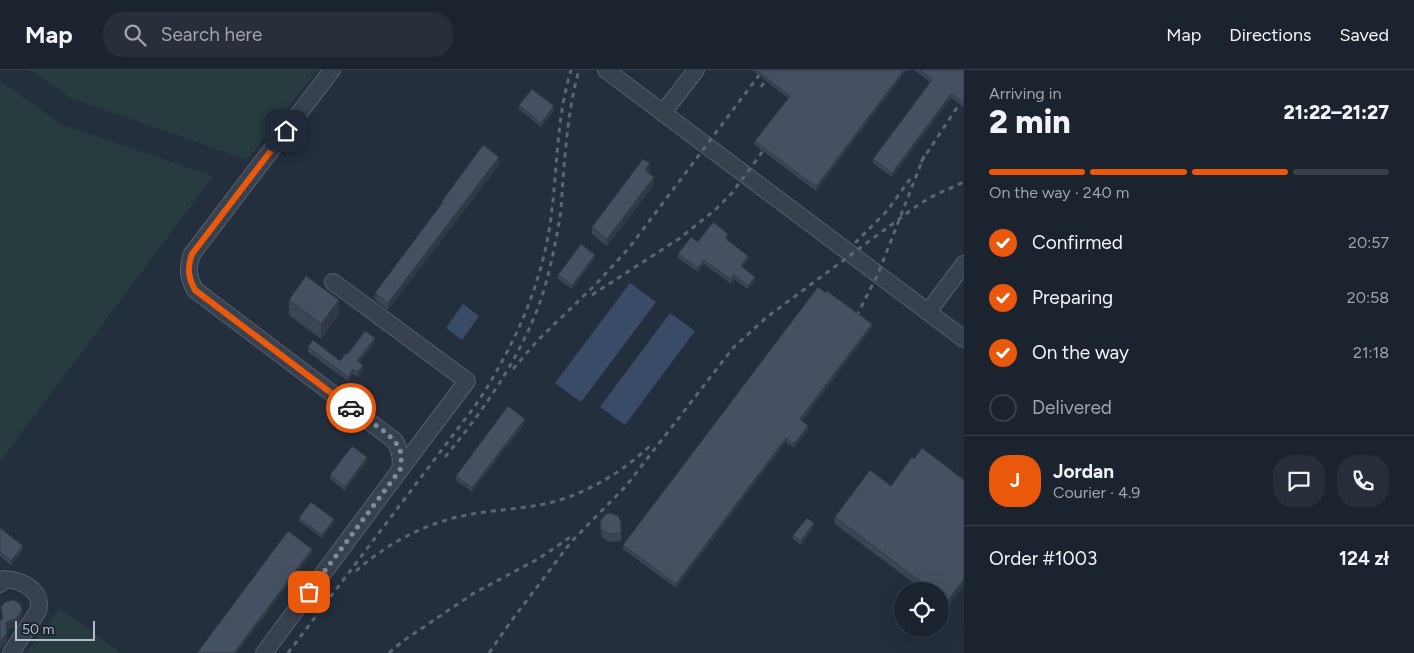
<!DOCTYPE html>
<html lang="en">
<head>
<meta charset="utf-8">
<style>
	:root { --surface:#1b232e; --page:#282f3a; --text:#f1f3f6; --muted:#a0a4aa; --line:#39404a; --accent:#ea580c }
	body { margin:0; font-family:Figtree,sans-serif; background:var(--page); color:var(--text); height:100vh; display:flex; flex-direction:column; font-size:19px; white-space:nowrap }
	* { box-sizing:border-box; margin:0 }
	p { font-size:16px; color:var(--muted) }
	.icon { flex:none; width:28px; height:28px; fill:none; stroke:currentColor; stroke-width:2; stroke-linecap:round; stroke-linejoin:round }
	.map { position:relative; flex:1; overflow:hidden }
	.drawer { display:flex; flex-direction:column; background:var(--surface); width:450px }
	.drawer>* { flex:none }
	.tools { position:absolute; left:894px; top:512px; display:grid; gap:10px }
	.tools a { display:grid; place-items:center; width:55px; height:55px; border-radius:50%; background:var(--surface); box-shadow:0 5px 20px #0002,0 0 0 1px var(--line); font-size:25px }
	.scale { position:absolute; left:15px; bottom:12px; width:80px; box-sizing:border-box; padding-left:5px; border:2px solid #b4bcc9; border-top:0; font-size:14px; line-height:18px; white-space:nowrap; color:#b4bcc9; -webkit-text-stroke:4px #1d2633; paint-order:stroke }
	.pin { position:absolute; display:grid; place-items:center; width:42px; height:42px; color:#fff; margin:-21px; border-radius:10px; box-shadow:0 2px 8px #0006 }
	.courier { position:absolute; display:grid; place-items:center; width:50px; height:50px; margin:-25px; border:4px solid #ea580c; border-radius:50%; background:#fff; color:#222; box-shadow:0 1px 6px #0007 }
	.overview em { font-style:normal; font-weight:800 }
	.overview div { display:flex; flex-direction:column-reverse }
	.overview { display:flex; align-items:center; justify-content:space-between; height:85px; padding:0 25px }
	h1 { font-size:32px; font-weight:800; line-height:38px }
	.bar { display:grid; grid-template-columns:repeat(4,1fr); gap:8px 5px; align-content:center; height:60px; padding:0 25px }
	.bar i { height:6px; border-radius:4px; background:var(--line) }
	.bar .selected { background:var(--accent) }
	.bar p { grid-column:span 4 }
	.line { display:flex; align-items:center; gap:12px; padding:0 25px; border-top:1px solid var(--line) }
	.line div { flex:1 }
	.round { display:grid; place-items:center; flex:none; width:52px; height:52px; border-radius:20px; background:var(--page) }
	ol { padding:0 25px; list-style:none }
	li { display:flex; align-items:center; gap:15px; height:55px }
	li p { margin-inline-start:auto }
	li .icon { padding:5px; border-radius:50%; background:var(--accent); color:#fff; stroke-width:4 }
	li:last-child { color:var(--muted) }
	li i { width:28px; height:28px; border:2px solid var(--line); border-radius:50% }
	header { display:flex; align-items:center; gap:30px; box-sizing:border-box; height:70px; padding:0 25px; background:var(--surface); border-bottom:1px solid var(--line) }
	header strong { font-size:24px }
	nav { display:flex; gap:28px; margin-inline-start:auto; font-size:18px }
	.search { width:350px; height:45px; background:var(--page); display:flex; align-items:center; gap:12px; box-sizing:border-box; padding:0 18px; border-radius:20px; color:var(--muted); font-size:19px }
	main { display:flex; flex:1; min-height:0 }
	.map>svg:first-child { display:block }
	.green { fill:#263c3f }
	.water { fill:#394c67 }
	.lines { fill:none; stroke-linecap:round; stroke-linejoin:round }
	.minor-casing { stroke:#565f6c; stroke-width:18 }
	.minor { stroke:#38414e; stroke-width:16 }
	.rail { stroke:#5a6575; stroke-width:3; stroke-dasharray:5 5; stroke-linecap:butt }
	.wall { fill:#3b4654 }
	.shaded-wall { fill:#303945 }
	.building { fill:#455162; stroke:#303945 }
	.done { stroke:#828b98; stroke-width:5; stroke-dasharray:0 9 }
	.route { stroke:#ea580c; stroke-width:6 }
</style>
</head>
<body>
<header>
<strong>Map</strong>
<div class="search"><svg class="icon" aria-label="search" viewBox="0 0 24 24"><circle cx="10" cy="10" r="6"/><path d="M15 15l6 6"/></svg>Search here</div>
<nav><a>Map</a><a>Directions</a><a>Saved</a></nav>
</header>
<main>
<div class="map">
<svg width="964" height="583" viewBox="0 0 964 583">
	<rect width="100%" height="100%" fill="#242f3e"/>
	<!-- green -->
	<g class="green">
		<polygon points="30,0 317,0 247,90 71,28"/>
		<polygon points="0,10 61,54 213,106 0,392"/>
		<polygon points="60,538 121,583 26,583"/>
	</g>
	<!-- water -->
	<g class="water">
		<polygon points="630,213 656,232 581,332 555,313"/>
		<polygon points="463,234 479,246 462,270 446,258"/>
		<polygon points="670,243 695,261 625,355 600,337"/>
	</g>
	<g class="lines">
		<defs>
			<g id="minor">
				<polyline points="606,0 964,269"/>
				<polyline points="663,43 696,0"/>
				<polyline points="333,212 467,311 400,400"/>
				<polyline points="928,242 964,194"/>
				<path d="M0,514L4,509C21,510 44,520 38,541L11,583"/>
				<path d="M264,583L400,400C402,388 400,381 395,371L195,220C188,207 187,198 192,184L332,0"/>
			</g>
		</defs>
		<!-- minor casing -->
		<use href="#minor" class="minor-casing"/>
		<!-- minor -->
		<use href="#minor" class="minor"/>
		<!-- rail -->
		<g class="rail">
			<polyline points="761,17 773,0"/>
			<polyline points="921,92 964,27"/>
			<polyline points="855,173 887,141 910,109"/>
			<polyline points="592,225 680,168 715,140 732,123 771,70"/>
			<polyline points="852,255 878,204 924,86"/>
			<polyline points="513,299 538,270 595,215 629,178 763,0"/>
			<path d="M445,387C483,341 518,291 539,235C549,207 555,176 560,147C562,134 562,121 563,109C566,72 569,36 579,0"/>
			<path d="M356,501C391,470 432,450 478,443C505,439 533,438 560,430C596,418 626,399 653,373"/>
			<path d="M288,583L475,336C507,288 532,237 545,181C559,121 553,59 571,0"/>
			<polyline points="389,583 403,571 474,523 538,489 572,466"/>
			<polyline points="489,583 509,554 571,472 626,416 733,278 767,247 918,135 935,125 964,112"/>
		</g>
	</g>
	<!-- wall -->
	<g class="wall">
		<polygon points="752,0 907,0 816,121 755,75 755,71 788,28"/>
		<polygon points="914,0 964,0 964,37 951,28 892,107 873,93 873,89 930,12"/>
		<polygon points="519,35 554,40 541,57 519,39"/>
		<polygon points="499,95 388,240 375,230 375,223 442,133 442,131"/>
		<polygon points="650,101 648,103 654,115 607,176 592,164 592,157"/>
		<polygon points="728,168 727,170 748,190 742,198 755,211 748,219 734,209 731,214 704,194 698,202 678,188 678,184 698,172"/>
		<polygon points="595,188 572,219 558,209 558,205"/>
		<polygon points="289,230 339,244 321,269 289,245"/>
		<polygon points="872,258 802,351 808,360 794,378 786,372 676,518 623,479 623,475"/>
		<polygon points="375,273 359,293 363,300 358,307 353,304 348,311 308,282 308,277 340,291 348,284"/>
		<polygon points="525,353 472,422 456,410 456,406"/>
		<polygon points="914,389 964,410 947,538 940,533 940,521 924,521 835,454 835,447 891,416"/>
		<polygon points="367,391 345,421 330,409 330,405"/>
		<polygon points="299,448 334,453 322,468 299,451"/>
		<polygon points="600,451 621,452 621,471 609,472 602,467 600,458"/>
		<polygon points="814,457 801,475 793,469 793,465"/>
		<polygon points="0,458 23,480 11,495 0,486"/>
	</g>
	<!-- shaded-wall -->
	<g class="shaded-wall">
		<polygon points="904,0 907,0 816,121 816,117"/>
		<polygon points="951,24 951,28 892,107 892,103"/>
		<polygon points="554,36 554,40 541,57 541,53"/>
		<polygon points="499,87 499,95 388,240 388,233"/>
		<polygon points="650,93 650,101 645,108 645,100"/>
		<polygon points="654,107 654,115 607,176 607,169"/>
		<polygon points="595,185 595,188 572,219 572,215"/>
		<polygon points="748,186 748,190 741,200 741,196"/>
		<polygon points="704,190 704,194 698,202 698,198"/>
		<polygon points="734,205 734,209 731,214 731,210"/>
		<polygon points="755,207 755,211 748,219 748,216"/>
		<polygon points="339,230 339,244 321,269 321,254"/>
		<polygon points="872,254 872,258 800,353 800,349"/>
		<polygon points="375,268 375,273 357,295 357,291"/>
		<polygon points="363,295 363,300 358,307 358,302"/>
		<polygon points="353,299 353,304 348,311 348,307"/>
		<polygon points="525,349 525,353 472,422 472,418"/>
		<polygon points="808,356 808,360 794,378 794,374"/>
		<polygon points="786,368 786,372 676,518 676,514"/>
		<polygon points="367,387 367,391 345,421 345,417"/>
		<polygon points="334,449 334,453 322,468 322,465"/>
		<polygon points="814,453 814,457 801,475 801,471"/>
		<polygon points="23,476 23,480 11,495 11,491"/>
		<polygon points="312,479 312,483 237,583 234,583"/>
		<polygon points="964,509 964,516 947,538 947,532"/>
		<polygon points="22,540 22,548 16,557 6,559 6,552"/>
		<polygon points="7,562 7,570 3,577 0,578 0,570"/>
	</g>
	<!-- building -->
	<g class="building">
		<polygon points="756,0 904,0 816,117 755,71 790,26"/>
		<polygon points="920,0 964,0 964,33 951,24 892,103 873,89 932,10"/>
		<polygon points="532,19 554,36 541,53 519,35"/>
		<polygon points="483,75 499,87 388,233 375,223 443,132 442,131"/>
		<polygon points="643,89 650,93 645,100 654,107 607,169 592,157"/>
		<polygon points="713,152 728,164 725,168 748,186 741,196 755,207 748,216 734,205 731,210 704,190 698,198 678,184 691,167 698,172"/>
		<polygon points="581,174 595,185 572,215 558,205"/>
		<polygon points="306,206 339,230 321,254 289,230"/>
		<polygon points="818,217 826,223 827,221 872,254 800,349 808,356 794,374 786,368 676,514 623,475"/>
		<polygon points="365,261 375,268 357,291 363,295 358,302 353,299 348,307 308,277 313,270 340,291 346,283 348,284"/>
		<polygon points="508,336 525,349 472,418 456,406"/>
		<polygon points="352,376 367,387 345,417 330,405"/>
		<polygon points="922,378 964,410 964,509 947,532 940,526 940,521 933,521 835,447 870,400 891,416 912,387 914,389"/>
		<polygon points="311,432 334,449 322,465 299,448"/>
		<polygon points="610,443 618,446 621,452 621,463 609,464 602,460 600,451 606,444"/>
		<polygon points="807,448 814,453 801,471 793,465"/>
		<polygon points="0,458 23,476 11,491 0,482"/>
		<polygon points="288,461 312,479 234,583 197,583"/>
		<polygon points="14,530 20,534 22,540 16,549 6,552 7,562 3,569 0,570 0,550 3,549 1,537 5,532"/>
	</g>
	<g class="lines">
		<!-- done -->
		<path class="done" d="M309,522L400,400C401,393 402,387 400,380C395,365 364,348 351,338"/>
		<!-- route -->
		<path class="route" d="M286,61L192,184C187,198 188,207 195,220L351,338"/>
	</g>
</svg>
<div class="tools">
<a><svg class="icon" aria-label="locate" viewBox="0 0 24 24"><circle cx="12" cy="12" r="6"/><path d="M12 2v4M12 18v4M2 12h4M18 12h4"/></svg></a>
</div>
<div class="scale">50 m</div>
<div class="pin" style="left:309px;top:522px;background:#ea580c"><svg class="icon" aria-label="bag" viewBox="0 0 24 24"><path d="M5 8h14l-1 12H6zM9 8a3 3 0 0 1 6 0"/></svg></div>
<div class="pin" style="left:286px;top:61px;background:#1f2937"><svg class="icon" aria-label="home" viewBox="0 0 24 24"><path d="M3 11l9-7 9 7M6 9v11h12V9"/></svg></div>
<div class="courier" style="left:351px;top:338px"><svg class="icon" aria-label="car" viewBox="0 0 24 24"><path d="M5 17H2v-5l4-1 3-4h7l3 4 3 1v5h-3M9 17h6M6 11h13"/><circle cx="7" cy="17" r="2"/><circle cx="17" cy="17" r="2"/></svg></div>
</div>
<section class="drawer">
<div class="overview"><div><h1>2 min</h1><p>Arriving in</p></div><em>21:22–21:27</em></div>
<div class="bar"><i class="selected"></i><i class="selected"></i><i class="selected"></i><i></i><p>On the way · 240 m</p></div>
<ol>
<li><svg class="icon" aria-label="check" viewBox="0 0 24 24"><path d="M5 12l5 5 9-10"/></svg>Confirmed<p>20:57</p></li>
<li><svg class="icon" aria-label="check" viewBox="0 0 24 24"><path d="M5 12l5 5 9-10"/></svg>Preparing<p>20:58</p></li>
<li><svg class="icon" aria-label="check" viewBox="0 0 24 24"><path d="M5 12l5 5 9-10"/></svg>On the way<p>21:18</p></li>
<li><i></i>Delivered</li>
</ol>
<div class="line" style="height:90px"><b class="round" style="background:var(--accent);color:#fff">J</b><div><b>Jordan</b><p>Courier · 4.9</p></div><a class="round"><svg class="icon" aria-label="chat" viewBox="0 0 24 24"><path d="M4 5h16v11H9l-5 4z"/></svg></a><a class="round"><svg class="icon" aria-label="phone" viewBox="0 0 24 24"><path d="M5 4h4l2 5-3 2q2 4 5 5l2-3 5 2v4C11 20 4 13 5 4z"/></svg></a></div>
<div class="line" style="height:65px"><div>Order #1003</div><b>124 zł</b></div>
</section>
</main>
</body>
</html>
